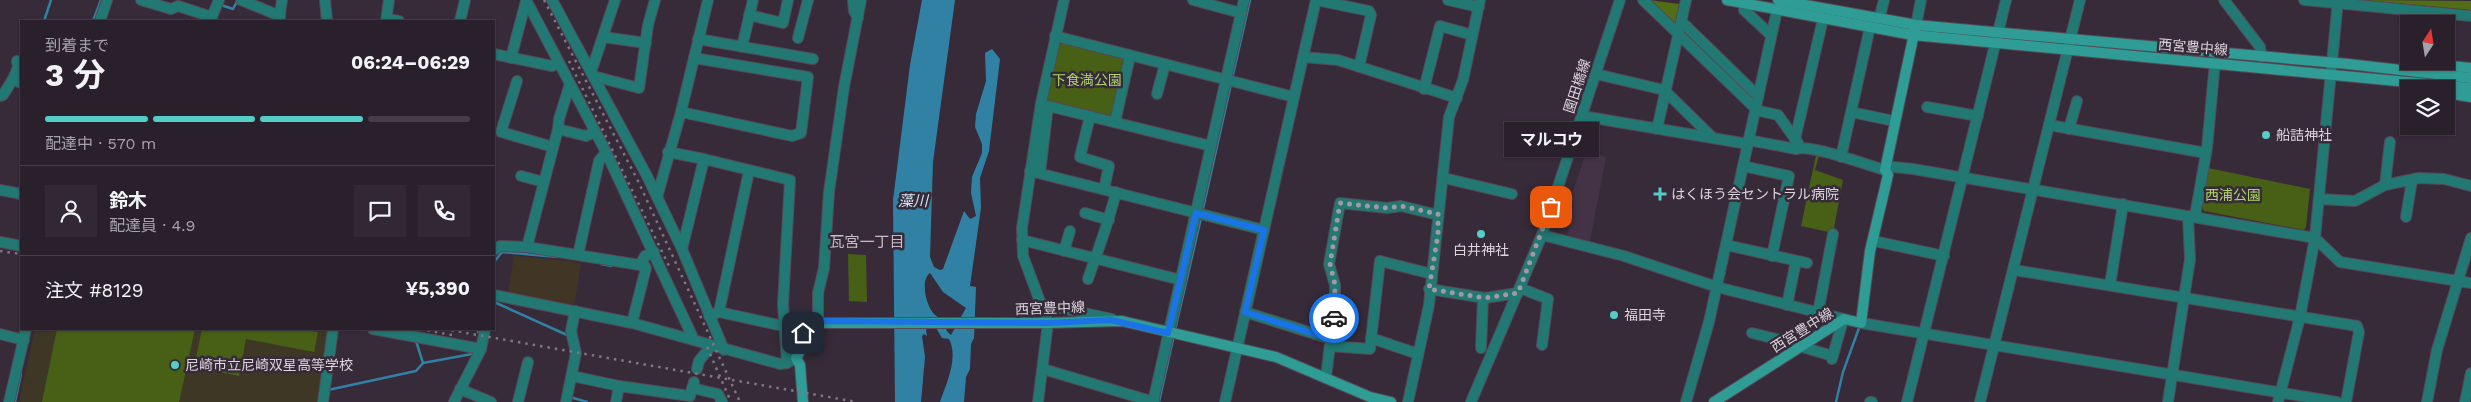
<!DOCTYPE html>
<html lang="ja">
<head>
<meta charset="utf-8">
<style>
	:root { --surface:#29202b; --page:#312833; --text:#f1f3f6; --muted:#a5a3a9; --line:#453e47; --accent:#54cdc7 }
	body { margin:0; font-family:"Work Sans","Noto Sans JP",sans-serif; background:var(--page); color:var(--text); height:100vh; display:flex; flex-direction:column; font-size:19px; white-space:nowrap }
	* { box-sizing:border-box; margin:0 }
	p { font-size:16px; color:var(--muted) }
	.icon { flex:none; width:28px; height:28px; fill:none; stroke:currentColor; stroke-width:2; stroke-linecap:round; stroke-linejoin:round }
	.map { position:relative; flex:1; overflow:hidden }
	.sheet { position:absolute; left:20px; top:20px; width:475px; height:310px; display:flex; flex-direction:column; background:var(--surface); border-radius:0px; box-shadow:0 1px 4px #0004,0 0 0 1px var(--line) }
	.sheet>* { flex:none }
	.needle { width:32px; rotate:12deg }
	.fabs { position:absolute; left:2400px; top:15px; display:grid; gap:10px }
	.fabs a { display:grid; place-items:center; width:55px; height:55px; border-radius:0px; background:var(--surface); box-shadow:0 1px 4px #0004,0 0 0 1px var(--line); font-size:25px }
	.pin { position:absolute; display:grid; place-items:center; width:42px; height:42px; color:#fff; margin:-21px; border-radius:10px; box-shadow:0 2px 8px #0006 }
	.courier { position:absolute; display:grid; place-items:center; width:50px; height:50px; margin:-25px; border:4px solid #1a73e8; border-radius:50%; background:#fff; color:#222; box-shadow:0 1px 6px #0007 }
	.bubble { position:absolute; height:35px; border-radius:0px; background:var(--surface); box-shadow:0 1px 4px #0004,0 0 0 1px var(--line); font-size:16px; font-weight:700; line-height:35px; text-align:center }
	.summary em { font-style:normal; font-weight:700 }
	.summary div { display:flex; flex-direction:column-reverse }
	.summary { display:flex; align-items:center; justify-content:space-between; height:85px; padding:0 25px }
	h1 { font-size:32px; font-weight:700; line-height:38px }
	.bar { display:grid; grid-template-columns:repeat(4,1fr); gap:8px 5px; align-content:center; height:60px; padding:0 25px }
	.bar i { height:6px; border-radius:4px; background:var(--line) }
	.bar .selected { background:var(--accent) }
	.bar p { grid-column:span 4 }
	.line { display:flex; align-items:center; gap:12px; padding:0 25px; border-top:1px solid var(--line) }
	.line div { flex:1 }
	.round { display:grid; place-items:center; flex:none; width:52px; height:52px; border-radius:0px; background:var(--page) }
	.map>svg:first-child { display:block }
	.built { fill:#443346 }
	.industrial { fill:#413626 }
	.education { fill:#3f3726 }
	.green { fill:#476015 }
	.forest { fill:#516e16 }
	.water { fill:#3081a3; fill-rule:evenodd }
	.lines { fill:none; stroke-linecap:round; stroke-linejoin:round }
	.stream { stroke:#3081a3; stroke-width:2.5 }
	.minor-casing { stroke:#554957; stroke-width:12 }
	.tertiary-casing { stroke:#554957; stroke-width:12 }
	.secondary-casing { stroke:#554957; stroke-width:12 }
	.minor { stroke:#227873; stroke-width:10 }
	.tertiary { stroke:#227873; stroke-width:10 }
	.secondary { stroke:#2f9c95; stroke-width:10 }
	.rail { stroke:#817783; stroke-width:2.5; stroke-dasharray:2.5 5; stroke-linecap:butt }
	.done { stroke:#a299a4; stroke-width:5; stroke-dasharray:0 9 }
	.route { stroke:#1a73e8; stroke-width:6 }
	.poi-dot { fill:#54cdc7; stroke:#372b39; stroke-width:2 }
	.labels { text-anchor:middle; stroke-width:5; stroke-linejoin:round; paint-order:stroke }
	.street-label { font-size:14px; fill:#dcd4dd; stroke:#372b39 }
	.park-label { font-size:14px; fill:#abd667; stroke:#372b39 }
	.poi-label { font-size:14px; fill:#dcd4dd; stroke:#372b39; text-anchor:start }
	.water-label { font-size:15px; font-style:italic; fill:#cfe6f2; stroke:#372b39 }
	.neighbourhood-label { font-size:15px; fill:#c9bacb; stroke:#372b39 }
</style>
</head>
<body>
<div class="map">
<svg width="2471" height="402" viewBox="0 0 2471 402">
	<rect width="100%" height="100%" fill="#372b39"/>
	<!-- built -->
	<polygon class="built" points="1587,150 1606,157 1590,241 1567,237 1573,204 1569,203"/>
	<!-- industrial -->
	<polygon class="industrial" points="514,256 570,261 581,264 574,305 508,293"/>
	<!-- education -->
	<polygon class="education" points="35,329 328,329 317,402 19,402"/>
	<!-- green -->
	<g class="green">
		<polygon points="1063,43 1124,59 1113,112 1109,116 1050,102 1047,98 1059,45"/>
		<polygon points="1816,155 1819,156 1815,170 1843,180 1833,233 1801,226"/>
		<polygon points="2208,168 2310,189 2306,227 2304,230 2204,211 2202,207"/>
		<polygon points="848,254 866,255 867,302 849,301"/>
		<polygon points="57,329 195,329 179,402 42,402"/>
		<polygon points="202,329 297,329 318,332 314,352 246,339 239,376 194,367"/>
	</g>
	<!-- forest -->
	<g class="forest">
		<polygon points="1649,0 1679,4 1675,25"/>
		<polygon points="2363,0 2471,1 2471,10"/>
	</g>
	<!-- water -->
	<path class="water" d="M922,0H955L933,162L930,257L934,267L940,270L943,269L964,211L970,219L976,216L971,193L972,177L982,153V144L975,127L976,114L986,81L985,53L992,49L1000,59L989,151L980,178L981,208L970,286L976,287L974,338L971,344L970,369L966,377L964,402H940C946,384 959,358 949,339L942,338L935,326L930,325L926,330L927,336L924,334L922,336L925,357L921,402H895L893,200L910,65ZM930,273L943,292L966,308L951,335C946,332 946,327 943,322C941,318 937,317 934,314C926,306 920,280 930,273Z"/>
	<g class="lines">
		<!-- stream -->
		<g class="stream">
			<polyline points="221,5 233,9 238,0"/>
			<polyline points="44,21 51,0"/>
			<polyline points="93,21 101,0"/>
			<polyline points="1232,79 1250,0"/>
			<polyline points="1202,213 1231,84"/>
			<polyline points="494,262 502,252 558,257"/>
			<polyline points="601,264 611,266"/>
			<polyline points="494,302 567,335"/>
			<polyline points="1175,330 1201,218"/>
			<polyline points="478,332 478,329"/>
			<polyline points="416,341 423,363"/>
			<polyline points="328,390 416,371 423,363 472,354 473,350"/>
			<polyline points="570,397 587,402"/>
			<polyline points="15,402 21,374"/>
			<polyline points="1159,402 1174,335"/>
			<polyline points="1836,402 1843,372 1859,328"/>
		</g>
		<defs>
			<g id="minor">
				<polyline points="141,0 171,9 178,6 212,17"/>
				<polyline points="241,0 280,16"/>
				<polyline points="325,0 327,21"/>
				<polyline points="526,0 606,152 694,340"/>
				<polyline points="552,0 647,176 682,249 724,350"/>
				<polyline points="853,0 854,11 858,18"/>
				<polyline points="1193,0 1241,13"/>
				<polyline points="1316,0 1369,11 1371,15 1359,67"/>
				<polyline points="1448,0 1479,7"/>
				<polyline points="1643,0 1755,108"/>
				<polyline points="2224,0 2260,47 2261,57"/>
				<polyline points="2304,0 2471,16"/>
				<polyline points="2338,0 2315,238 2340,262 2471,283"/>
				<polyline points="1745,3 1744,10 1771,35"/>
				<polyline points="1881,12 1884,0"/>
				<polyline points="749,15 783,23 788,0"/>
				<polyline points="387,19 399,21"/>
				<polyline points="100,21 107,0"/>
				<polyline points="210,21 219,0"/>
				<polyline points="279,21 282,0"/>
				<polyline points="386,21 389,0"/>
				<polyline points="460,21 465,0"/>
				<polyline points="1681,21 1758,96"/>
				<polyline points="1916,25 1921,0"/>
				<polyline points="1055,36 1294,97"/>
				<polyline points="603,37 646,43"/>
				<polyline points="798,38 808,0"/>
				<polyline points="698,39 813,59"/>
				<polyline points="742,47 753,0"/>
				<polyline points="494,54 552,66 559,63"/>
				<polyline points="1303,57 1338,60 1457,98"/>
				<polyline points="511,58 526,1"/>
				<polyline points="17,61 18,67 13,79 21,83"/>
				<polyline points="591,72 615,0"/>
				<polyline points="1596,74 1664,90 1713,138"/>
				<polyline points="593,76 639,88 648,25 655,0"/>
				<polyline points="517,81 501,132 553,147"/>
				<polyline points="1424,89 1440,26 1472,35"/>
				<polyline points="1157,94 1165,64"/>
				<polyline points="0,96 3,95 13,79"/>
				<polyline points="1927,107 1978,116"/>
				<polyline points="1755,110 1778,115 1798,143"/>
				<polyline points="681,112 792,136 801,133 808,77 694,58"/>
				<polyline points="1851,112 1894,121"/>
				<polyline points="1090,116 1080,157 1109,166 1104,189"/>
				<polyline points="1582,116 1748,144"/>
				<polyline points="1115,122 1130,56"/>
				<polyline points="2049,125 2206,153"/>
				<polyline points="558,129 586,136 595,132"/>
				<polyline points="1657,129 1686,0"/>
				<polyline points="2069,129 2077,101"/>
				<polyline points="1795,139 1823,19"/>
				<path d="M1748,140L1796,149C1812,144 1866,165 1885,170L1894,167L1913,169L2315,238L2300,317L2278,402"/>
				<polyline points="668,152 704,159 790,180 783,304 787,363"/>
				<polyline points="1841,157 1870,27"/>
				<polyline points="1743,166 1789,176 1772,256"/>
				<polyline points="1030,171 1264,230"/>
				<polyline points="1040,173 1048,106 1211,146"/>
				<polyline points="521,176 544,182"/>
				<polyline points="1444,178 1512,194"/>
				<polyline points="2385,185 2390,142"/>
				<polyline points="0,190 21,194"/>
				<polyline points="657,197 681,112 708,0"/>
				<polyline points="2319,199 2355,201 2385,185 2419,178 2444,179 2471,186"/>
				<polyline points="1085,213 1109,220"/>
				<polyline points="2195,216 2207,148 2215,62"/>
				<polyline points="2406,217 2412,180"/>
				<polyline points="1542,235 1624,256 1717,287 1844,319"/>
				<polyline points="1022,240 1181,280"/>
				<polyline points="1874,241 1944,256"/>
				<polyline points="0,242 21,246"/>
				<polyline points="1726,245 1807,263"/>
				<polyline points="527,247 558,129 559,119 570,84"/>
				<polyline points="682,249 704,159"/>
				<polyline points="494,250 500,246 527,247 640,265 645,256 654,252"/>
				<polyline points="1064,251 1070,231"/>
				<polyline points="578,255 599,161 606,152"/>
				<polyline points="2014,270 2357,326 2359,332 2346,402"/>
				<path d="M1088,279C1098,250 1109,222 1116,192"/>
				<polyline points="2110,285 2123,204"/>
				<polyline points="1520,288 1548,299 1542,345"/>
				<polyline points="1429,289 1485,298 1518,293"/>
				<polyline points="494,295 632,323 780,364 787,363 796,358"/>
				<polyline points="1042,304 1112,319"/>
				<polyline points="1787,305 1796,261"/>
				<polyline points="719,312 783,326"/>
				<polyline points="1245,312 1331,339"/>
				<polyline points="1818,313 1833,234"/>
				<polyline points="709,316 719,312 749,171"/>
				<polyline points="632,323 646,268 643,263"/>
				<polyline points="1861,323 2337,402"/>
				<polyline points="373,329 481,349"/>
				<polyline points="1752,333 1800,345"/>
				<polyline points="0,334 24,340"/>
				<polyline points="1371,338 1418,354"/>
				<polyline points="1330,346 1370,349 1380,261 1432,274"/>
				<polyline points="1799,346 1826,354"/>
				<polyline points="1481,348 1483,298"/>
				<polyline points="1832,359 1843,320"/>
				<polyline points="697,369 699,361 711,346"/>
				<polyline points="1043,369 1154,402"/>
				<polyline points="572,376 619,386"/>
				<polyline points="1326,377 1335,304 1335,285 1329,264 1340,203 1387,208 1401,206 1438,215"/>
				<polyline points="692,388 718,394 722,402"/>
				<polyline points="460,389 491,402"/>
				<polyline points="9,402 26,329"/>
				<polyline points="323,402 333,329"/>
				<polyline points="454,402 481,349 485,329"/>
				<polyline points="518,402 528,362"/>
				<polyline points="566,402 576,353 571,331 575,311"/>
				<polyline points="616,402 619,386 690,396 694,382"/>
				<polyline points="1038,402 1048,323 1023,256 1022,228 1041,103 1064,0"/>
				<polyline points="1153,402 1244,0"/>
				<polyline points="1408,402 1429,305 1449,117 1463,80 1480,0"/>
				<polyline points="1686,402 1709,322 1779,1"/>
				<polyline points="1870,402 1872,402"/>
				<polyline points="1907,402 2006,0"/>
				<polyline points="1980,402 2080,0"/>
				<polyline points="2168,402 2190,259 2188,216"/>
				<polyline points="2427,402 2437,350 2471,238"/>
				<polyline points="2465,402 2471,373"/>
			</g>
			<g id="tertiary">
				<polyline points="818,322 818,293 824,268 829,192 844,87 861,0"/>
				<polyline points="1225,402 1316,0"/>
				<polyline points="1471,402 1542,235 1620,0"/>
			</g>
			<g id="secondary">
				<polyline points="1727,0 1913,35 2471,88"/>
				<polyline points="1778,0 1916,25 2348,64 2471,78"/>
				<polyline points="2410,66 2441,65 2471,68"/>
				<polyline points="2446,93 2471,97"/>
				<path d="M803,402L800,365L796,358C806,347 797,331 813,323H1048L1122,321L1276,357L1370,397L1391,402"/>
				<polyline points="1714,402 1844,319 1861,323 1870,251 1888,175 1885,170 1915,29"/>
			</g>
		</defs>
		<!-- minor casing -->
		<use href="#minor" class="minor-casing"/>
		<!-- tertiary casing -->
		<use href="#tertiary" class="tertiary-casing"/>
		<!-- secondary casing -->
		<use href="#secondary" class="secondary-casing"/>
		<!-- minor -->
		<use href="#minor" class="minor"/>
		<!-- tertiary -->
		<use href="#tertiary" class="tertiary"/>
		<!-- secondary -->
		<use href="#secondary" class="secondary"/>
		<!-- rail -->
		<g class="rail">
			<polyline points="544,0 638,181 740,402"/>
			<polyline points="569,61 670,268"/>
			<polyline points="0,251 21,254"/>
			<polyline points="420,329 452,335"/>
			<polyline points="444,329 857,402"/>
			<polyline points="707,347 731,402"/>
		</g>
	</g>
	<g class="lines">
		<!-- done -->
		<polyline class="done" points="1334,318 1335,285 1330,264 1340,203 1387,208 1401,206 1438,214 1438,234 1429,289 1485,298 1518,293 1551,207"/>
		<!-- route -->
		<polyline class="route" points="803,333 810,324 824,321 1048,323 1111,320 1168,333 1196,213 1264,230 1245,312 1331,339 1334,318"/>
	</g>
	<!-- markers -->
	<g class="poi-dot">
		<circle cx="2266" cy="135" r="5"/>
		<path d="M1657.5 186.5h5v5h5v5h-5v5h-5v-5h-5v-5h5z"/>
		<circle cx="1481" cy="234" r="5"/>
		<circle cx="1614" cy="315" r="5"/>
		<circle cx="175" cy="365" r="5"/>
	</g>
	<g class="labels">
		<!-- street labels -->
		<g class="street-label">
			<text transform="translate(2193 47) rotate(5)" y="5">西宮豊中線</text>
			<text transform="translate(1577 86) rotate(-72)" y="5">園田橋線</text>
			<text transform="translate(1050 308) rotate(-2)" y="5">西宮豊中線</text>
			<text transform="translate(1802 330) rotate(-32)" y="5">西宮豊中線</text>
		</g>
		<!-- park labels -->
		<g class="park-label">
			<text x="1087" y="85">下食満公園</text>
			<text x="2233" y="200">西浦公園</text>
		</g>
		<!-- poi labels -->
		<g class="poi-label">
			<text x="2276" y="140">船詰神社</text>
			<text x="1671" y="199">はくほう会セントラル病院</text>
			<text x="1481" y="255" text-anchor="middle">白井神社</text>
			<text x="1624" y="320">福田寺</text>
			<text x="185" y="370">尼崎市立尼崎双星高等学校</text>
		</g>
		<!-- water labels -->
		<g class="water-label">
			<text x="913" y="206">藻川</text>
		</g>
		<!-- neighbourhood labels -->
		<g class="neighbourhood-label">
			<text x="867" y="247">瓦宮一丁目</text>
		</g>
	</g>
</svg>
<div class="fabs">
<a><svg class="needle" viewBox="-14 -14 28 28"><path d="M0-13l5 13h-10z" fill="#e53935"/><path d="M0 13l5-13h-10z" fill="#a5a3a9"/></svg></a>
<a><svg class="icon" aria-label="layers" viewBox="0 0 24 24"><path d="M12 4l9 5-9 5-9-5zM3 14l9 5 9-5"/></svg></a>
</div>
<div class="pin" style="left:1551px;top:207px;background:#ea580c"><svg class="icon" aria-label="bag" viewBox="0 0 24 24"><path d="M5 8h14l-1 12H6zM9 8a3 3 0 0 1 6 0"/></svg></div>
<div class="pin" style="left:803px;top:333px;background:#1f2937"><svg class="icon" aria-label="home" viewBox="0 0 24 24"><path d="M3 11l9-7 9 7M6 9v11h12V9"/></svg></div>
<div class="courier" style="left:1334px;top:318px"><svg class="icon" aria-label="car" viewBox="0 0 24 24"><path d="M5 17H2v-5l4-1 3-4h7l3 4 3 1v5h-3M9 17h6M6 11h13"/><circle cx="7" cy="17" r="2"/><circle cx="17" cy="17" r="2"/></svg></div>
<div class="bubble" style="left:1504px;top:122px;width:95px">マルコウ</div>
<section class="sheet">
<div class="summary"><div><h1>3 分</h1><p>到着まで</p></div><em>06:24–06:29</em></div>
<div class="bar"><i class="selected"></i><i class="selected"></i><i class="selected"></i><i></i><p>配達中 · 570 m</p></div>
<div class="line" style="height:90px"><a class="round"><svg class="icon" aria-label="person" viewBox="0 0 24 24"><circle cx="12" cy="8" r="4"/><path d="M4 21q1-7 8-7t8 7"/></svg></a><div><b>鈴木</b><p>配達員 · 4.9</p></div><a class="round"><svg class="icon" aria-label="chat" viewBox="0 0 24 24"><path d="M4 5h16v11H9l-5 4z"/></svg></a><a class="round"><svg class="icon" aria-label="phone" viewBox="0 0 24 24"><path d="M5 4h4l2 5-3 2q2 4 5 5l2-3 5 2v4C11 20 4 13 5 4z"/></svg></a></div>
<div class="line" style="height:65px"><div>注文 #8129</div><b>¥5,390</b></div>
</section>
</div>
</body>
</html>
